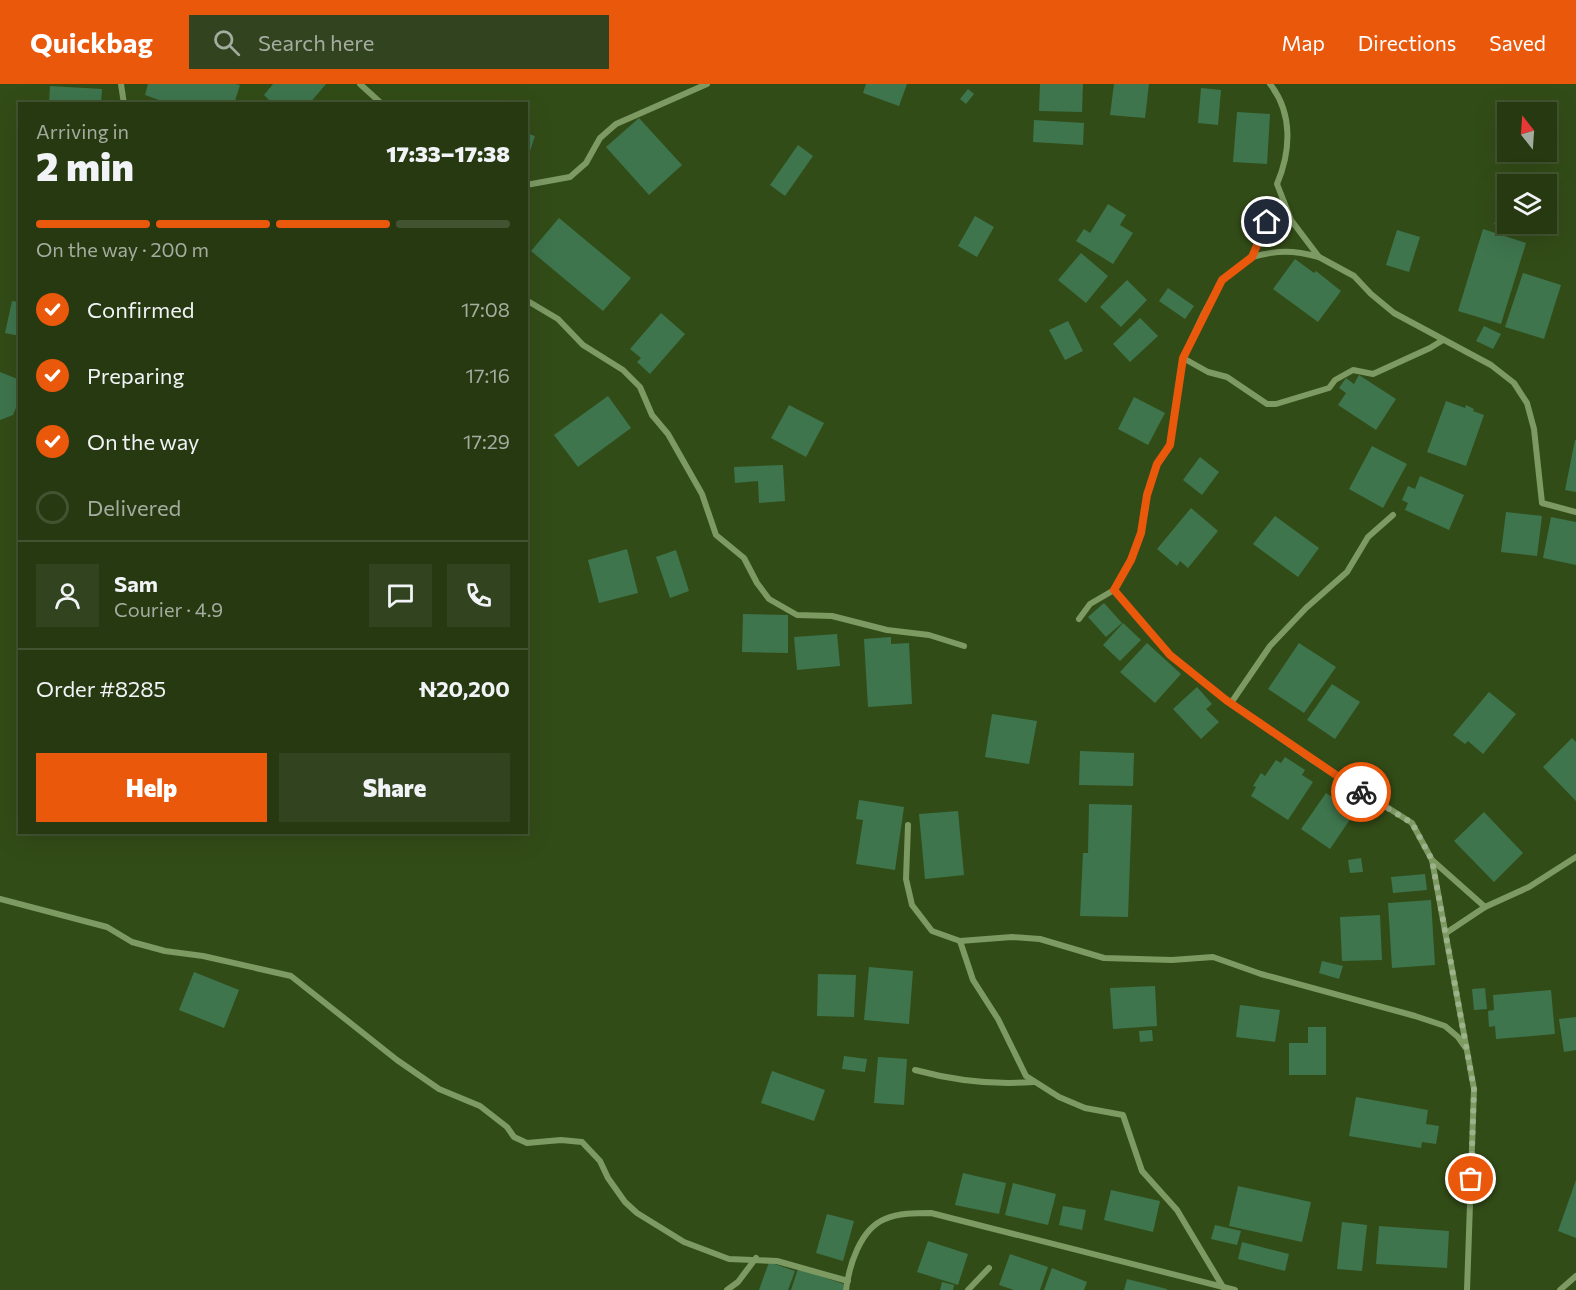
<!DOCTYPE html>
<html lang="en">
<head>
<meta charset="utf-8">
<style>
	:root { --surface:#263911; --page:#32441f; --text:#f1f3f6; --muted:#a4ac9f; --line:#425331; --accent:#ea580c }
	body { margin:0; font-family:Commissioner,sans-serif; background:var(--page); color:var(--text); height:100vh; display:flex; flex-direction:column; font-size:22px; white-space:nowrap }
	* { box-sizing:border-box; margin:0 }
	p { font-size:20px; color:var(--muted) }
	.icon { flex:none; width:33px; height:33px; fill:none; stroke:currentColor; stroke-width:2; stroke-linecap:round; stroke-linejoin:round }
	.map { position:relative; flex:1; overflow:hidden }
	.drawer { position:absolute; left:18px; top:18px; width:510px; height:732px; display:flex; flex-direction:column; background:var(--surface); border-radius:0px; box-shadow:0 6px 24px #0002,0 0 0 2px var(--line) }
	.drawer>* { flex:none }
	.needle { width:39px; rotate:343deg }
	.controls { position:absolute; left:1497px; top:18px; display:grid; gap:12px }
	.controls a { display:grid; place-items:center; width:60px; height:60px; border-radius:0px; background:var(--surface); box-shadow:0 6px 24px #0002,0 0 0 2px var(--line); font-size:30px }
	.pin { position:absolute; display:grid; place-items:center; width:51px; height:51px; color:#fff; margin:-26px; border:3px solid #fff; border-radius:50%; box-shadow:0 2px 6px #0007 }
	.courier { position:absolute; display:grid; place-items:center; width:60px; height:60px; margin:-30px; border:4px solid #ea580c; border-radius:50%; background:#fff; color:#222; box-shadow:0 2px 8px #0007 }
	.head em { font-style:normal; font-weight:800 }
	.head div { display:flex; flex-direction:column-reverse }
	.head { display:flex; align-items:center; justify-content:space-between; height:102px; padding:0 18px }
	h1 { font-size:39px; font-weight:800; line-height:45px }
	.bar { display:grid; grid-template-columns:repeat(4,1fr); gap:9px 6px; align-content:center; height:72px; padding:0 18px }
	.bar i { height:8px; border-radius:4px; background:var(--line) }
	.bar .current { background:var(--accent) }
	.bar p { grid-column:span 4 }
	.line { display:flex; align-items:center; gap:15px; padding:0 18px; border-top:2px solid var(--line) }
	.line div { flex:1 }
	.round { display:grid; place-items:center; flex:none; width:63px; height:63px; border-radius:0px; background:var(--page) }
	ol { padding:0 18px; list-style:none }
	li { display:flex; align-items:center; gap:18px; height:66px }
	li p { margin-inline-start:auto }
	li .icon { padding:6px; border-radius:50%; background:var(--accent); color:#fff; stroke-width:4 }
	li:last-child { color:var(--muted) }
	li i { width:33px; height:33px; border:3px solid var(--line); border-radius:50% }
	.cta { display:flex; gap:12px; margin-top:auto; padding:12px 18px }
	.cta a { flex:1; height:69px; border-radius:0px; background:var(--accent); color:#fff; font-size:24px; font-weight:800; line-height:69px; text-align:center }
	.cta a+a { background:var(--page); color:var(--text) }
	header { display:flex; align-items:center; gap:36px; box-sizing:border-box; height:84px; padding:0 30px; background:var(--accent); color:#fff }
	header strong { font-size:28px }
	nav { display:flex; gap:33px; margin-inline-start:auto; font-size:21px }
	.search { width:420px; height:54px; background:var(--page); display:flex; align-items:center; gap:15px; box-sizing:border-box; padding:0 21px; border-radius:0px; color:var(--muted); font-size:22px }
	.map>svg:first-child { display:block }
	.building { fill:#3e754d }
	.lines { fill:none; stroke-linecap:round; stroke-linejoin:round }
	.street { stroke:#7d9a63; stroke-width:6 }
	.done { stroke:#9db18b; stroke-width:6; stroke-dasharray:0 10.8 }
	.route { stroke:#ea580c; stroke-width:8 }
</style>
</head>
<body>
<header>
<strong>Quickbag</strong>
<div class="search"><svg class="icon" aria-label="search" viewBox="0 0 24 24"><circle cx="10" cy="10" r="6"/><path d="M15 15l6 6"/></svg>Search here</div>
<nav><a>Map</a><a>Directions</a><a>Saved</a></nav>
</header>
<div class="map">
<svg width="1576" height="1206" viewBox="0 0 1576 1206">
	<rect width="100%" height="100%" fill="#324c17"/>
	<!-- building -->
	<g class="building">
		<polygon points="148,0 236,0 240,1 234,20 170,20 145,11"/>
		<polygon points="273,0 326,0 309,20 273,20 264,11"/>
		<polygon points="866,0 907,0 899,22 863,9"/>
		<polygon points="1040,0 1083,0 1082,28 1039,27"/>
		<polygon points="1114,0 1149,0 1145,34 1110,31"/>
		<polygon points="50,2 102,5 101,20 49,20"/>
		<polygon points="1201,4 1221,6 1218,41 1198,39"/>
		<polygon points="968,5 974,10 966,20 960,15"/>
		<polygon points="1237,28 1270,30 1267,80 1233,78"/>
		<polygon points="639,34 682,81 649,111 606,63"/>
		<polygon points="1034,36 1084,39 1083,61 1033,58"/>
		<polygon points="526,49 535,52 527,76 526,76"/>
		<polygon points="798,61 813,72 785,112 770,101"/>
		<polygon points="1108,120 1126,131 1120,141 1133,149 1113,180 1076,157 1084,145 1090,149"/>
		<polygon points="1498,129 1506,132 1502,143 1494,140"/>
		<polygon points="975,132 994,143 977,173 958,162"/>
		<polygon points="559,134 631,194 603,227 531,167"/>
		<polygon points="1483,145 1526,159 1501,240 1458,227"/>
		<polygon points="1397,146 1420,153 1409,188 1386,181"/>
		<polygon points="1081,169 1108,192 1086,219 1058,196"/>
		<polygon points="1295,175 1314,189 1316,187 1341,207 1318,238 1273,205"/>
		<polygon points="1523,189 1561,201 1544,255 1505,243"/>
		<polygon points="1127,196 1147,216 1121,243 1100,223"/>
		<polygon points="1168,204 1194,222 1185,235 1159,217"/>
		<polygon points="12,217 20,218 20,252 5,249"/>
		<polygon points="661,229 685,250 650,290 637,278 641,274 630,265"/>
		<polygon points="1140,234 1158,252 1130,278 1113,260"/>
		<polygon points="1068,237 1083,267 1065,276 1049,246"/>
		<polygon points="1484,242 1501,250 1493,265 1476,257"/>
		<polygon points="0,288 20,296 20,314 13,331 0,336"/>
		<polygon points="1359,291 1396,315 1376,346 1338,321 1346,309 1339,304 1346,294 1354,300"/>
		<polygon points="608,312 631,344 578,383 554,351"/>
		<polygon points="1134,313 1165,329 1148,361 1118,345"/>
		<polygon points="1446,317 1465,324 1466,321 1474,325 1473,327 1484,331 1466,382 1427,368"/>
		<polygon points="789,321 824,339 806,373 771,354"/>
		<polygon points="1575,356 1576,356 1576,408 1565,406"/>
		<polygon points="1372,362 1407,380 1383,424 1349,405"/>
		<polygon points="1200,373 1219,388 1202,411 1183,396"/>
		<polygon points="783,381 785,417 759,419 758,397 735,399 734,383"/>
		<polygon points="1420,392 1464,411 1449,446 1405,426 1408,419 1402,416 1408,402 1415,405"/>
		<polygon points="1191,424 1218,447 1188,484 1180,477 1177,482 1157,465"/>
		<polygon points="1506,428 1542,432 1537,472 1501,468"/>
		<polygon points="1275,432 1319,464 1298,493 1253,460"/>
		<polygon points="1551,433 1576,438 1576,481 1543,474"/>
		<polygon points="627,465 638,509 599,519 588,476"/>
		<polygon points="676,466 689,507 670,514 656,473"/>
		<polygon points="1104,519 1122,539 1106,553 1088,533"/>
		<polygon points="743,530 788,531 788,569 742,568"/>
		<polygon points="1123,539 1141,556 1120,577 1103,561"/>
		<polygon points="837,550 840,582 797,586 794,553"/>
		<polygon points="891,553 891,560 909,559 912,620 868,623 864,555"/>
		<polygon points="1147,559 1181,590 1155,619 1120,588"/>
		<polygon points="1299,559 1336,583 1304,629 1268,605"/>
		<polygon points="1332,600 1360,618 1335,655 1307,636"/>
		<polygon points="1197,603 1212,620 1206,625 1219,638 1201,655 1173,625"/>
		<polygon points="1489,608 1516,630 1483,670 1468,657 1465,660 1453,651"/>
		<polygon points="992,630 1037,637 1029,680 985,673"/>
		<polygon points="1572,654 1576,658 1576,717 1543,683"/>
		<polygon points="1080,667 1134,669 1133,702 1079,701"/>
		<polygon points="1285,673 1305,686 1302,691 1313,698 1288,736 1251,712 1256,703 1253,702 1261,689 1265,692 1276,676 1281,679"/>
		<polygon points="1326,709 1355,728 1330,765 1301,745"/>
		<polygon points="859,716 904,723 895,786 856,780 863,736 856,735"/>
		<polygon points="1089,720 1132,721 1128,833 1080,832 1083,769 1088,769"/>
		<polygon points="958,727 964,791 925,795 919,730"/>
		<polygon points="1484,728 1523,769 1494,798 1454,757"/>
		<polygon points="1361,774 1363,788 1350,789 1348,776"/>
		<polygon points="1425,790 1427,806 1393,809 1391,793"/>
		<polygon points="1431,816 1435,881 1392,884 1388,819"/>
		<polygon points="1380,831 1382,876 1342,877 1340,833"/>
		<polygon points="1322,877 1343,882 1339,895 1319,889"/>
		<polygon points="869,883 913,887 909,940 864,936"/>
		<polygon points="194,888 239,906 224,944 179,926"/>
		<polygon points="818,890 856,891 854,933 817,932"/>
		<polygon points="1155,902 1157,942 1113,945 1110,904"/>
		<polygon points="1485,904 1487,925 1474,926 1472,905"/>
		<polygon points="1551,906 1555,950 1496,955 1495,942 1489,943 1488,927 1494,926 1493,911"/>
		<polygon points="1240,921 1280,926 1275,958 1236,953"/>
		<polygon points="1576,933 1576,966 1564,968 1559,935"/>
		<polygon points="1308,943 1326,943 1326,991 1289,991 1289,959 1308,959"/>
		<polygon points="1152,946 1153,957 1140,958 1139,947"/>
		<polygon points="844,972 867,975 865,988 842,985"/>
		<polygon points="878,973 907,975 904,1021 874,1019"/>
		<polygon points="772,987 825,1006 814,1037 761,1019"/>
		<polygon points="1356,1013 1428,1026 1426,1040 1439,1042 1436,1060 1422,1058 1421,1064 1349,1052"/>
		<polygon points="963,1089 1006,1099 999,1130 955,1121"/>
		<polygon points="1576,1096 1576,1154 1558,1147"/>
		<polygon points="1013,1099 1056,1110 1048,1141 1005,1131"/>
		<polygon points="1238,1102 1311,1118 1302,1158 1229,1142"/>
		<polygon points="1111,1106 1160,1117 1153,1148 1104,1136"/>
		<polygon points="1063,1122 1086,1126 1082,1146 1059,1141"/>
		<polygon points="827,1130 854,1137 843,1177 816,1169"/>
		<polygon points="1342,1138 1367,1141 1362,1187 1337,1185"/>
		<polygon points="1215,1141 1241,1147 1237,1161 1211,1155"/>
		<polygon points="1379,1142 1449,1147 1447,1184 1376,1180"/>
		<polygon points="928,1157 968,1170 958,1201 917,1188"/>
		<polygon points="1242,1158 1289,1170 1285,1187 1238,1175"/>
		<polygon points="1010,1170 1048,1183 1040,1206 1014,1206 999,1201"/>
		<polygon points="769,1178 795,1187 788,1206 759,1206"/>
		<polygon points="1052,1184 1087,1198 1084,1206 1044,1206"/>
		<polygon points="798,1185 844,1200 843,1206 791,1206"/>
		<polygon points="1127,1195 1167,1205 1167,1206 1124,1206"/>
		<polygon points="942,1198 954,1201 953,1206 940,1206"/>
	</g>
	<g class="lines">
		<!-- street -->
		<g class="street">
			<polyline points="121,0 124,20"/>
			<polyline points="360,0 382,20"/>
			<path d="M1270,0C1293,29 1291,67 1277,100L1291,136L1319,173L1354,192L1371,210L1394,229L1491,281L1514,299L1527,319L1534,345L1542,419L1576,428"/>
			<polyline points="526,101 570,93 586,79 600,54 616,40 707,0"/>
			<path d="M1252,173C1278,166 1293,166 1319,173"/>
			<polyline points="526,216 558,235 583,261 623,286 640,303 652,331 668,350 702,410 716,451 744,474 757,499 769,515 797,531 832,532 887,546 929,551 964,562"/>
			<polyline points="1183,274 1208,288 1227,293 1267,320 1276,320 1329,304 1335,296 1353,286 1373,290 1430,264 1443,256"/>
			<polyline points="1114,506 1170,571 1226,616 1312,676 1412,739 1432,776 1474,1005 1467,1206"/>
			<polyline points="1079,535 1090,520 1114,506 1131,476 1141,449 1147,411 1157,380 1170,361 1183,274 1203,231 1222,196 1252,173 1267,139 1284,118"/>
			<polyline points="1231,619 1270,562 1306,524 1347,488 1368,453 1393,431"/>
			<polyline points="908,741 906,795 912,821 932,847 960,857 1012,853 1040,855 1104,874 1172,876 1213,873 1261,890 1415,932 1445,942 1458,953 1465,963"/>
			<polyline points="1432,776 1485,823"/>
			<polyline points="0,815 107,843 132,858 165,867 203,872 291,892 397,976 439,1005 480,1022 507,1043 514,1053 527,1059 561,1056 582,1058 600,1077 608,1094 625,1118 637,1129 684,1158 729,1175 777,1177 848,1197"/>
			<polyline points="1446,849 1485,823 1529,803 1576,773"/>
			<polyline points="960,857 973,896 998,935 1026,992 1059,1013 1085,1024 1123,1031 1142,1087 1177,1126 1223,1203"/>
			<path d="M915,986C952,996 995,1001 1033,998"/>
			<polyline points="727,1206 738,1198 756,1174"/>
			<path d="M846,1206C849,1182 860,1145 885,1135C899,1129 915,1129 931,1129L1235,1206"/>
			<polyline points="968,1206 989,1184"/>
			<polyline points="1560,1206 1576,1192"/>
		</g>
	</g>
	<g class="lines">
		<!-- done -->
		<polyline class="done" points="1361,708 1412,739 1432,776 1474,1005 1471,1095"/>
		<!-- route -->
		<polyline class="route" points="1267,138 1252,173 1222,196 1183,274 1170,361 1157,380 1147,411 1141,449 1131,476 1114,506 1170,571 1226,616 1361,708"/>
	</g>
</svg>
<div class="controls">
<a><svg class="needle" viewBox="-14 -14 28 28"><path d="M0-13l5 13h-10z" fill="#e53935"/><path d="M0 13l5-13h-10z" fill="#a4ac9f"/></svg></a>
<a><svg class="icon" aria-label="layers" viewBox="0 0 24 24"><path d="M12 4l9 5-9 5-9-5zM3 14l9 5 9-5"/></svg></a>
</div>
<div class="pin" style="left:1471px;top:1095px;background:#ea580c"><svg class="icon" aria-label="bag" viewBox="0 0 24 24"><path d="M5 8h14l-1 12H6zM9 8a3 3 0 0 1 6 0"/></svg></div>
<div class="pin" style="left:1267px;top:138px;background:#1f2937"><svg class="icon" aria-label="home" viewBox="0 0 24 24"><path d="M3 11l9-7 9 7M6 9v11h12V9"/></svg></div>
<div class="courier" style="left:1361px;top:708px"><svg class="icon" aria-label="bike" viewBox="0 0 24 24"><circle cx="6" cy="16" r="4"/><circle cx="18" cy="16" r="4"/><path d="M6 16l4-8h5l3 8M10 8l3 8H6M13 5h3"/></svg></div>
<section class="drawer">
<div class="head"><div><h1>2 min</h1><p>Arriving in</p></div><em>17:33–17:38</em></div>
<div class="bar"><i class="current"></i><i class="current"></i><i class="current"></i><i></i><p>On the way · 200 m</p></div>
<ol>
<li><svg class="icon" aria-label="check" viewBox="0 0 24 24"><path d="M5 12l5 5 9-10"/></svg>Confirmed<p>17:08</p></li>
<li><svg class="icon" aria-label="check" viewBox="0 0 24 24"><path d="M5 12l5 5 9-10"/></svg>Preparing<p>17:16</p></li>
<li><svg class="icon" aria-label="check" viewBox="0 0 24 24"><path d="M5 12l5 5 9-10"/></svg>On the way<p>17:29</p></li>
<li><i></i>Delivered</li>
</ol>
<div class="line" style="height:108px"><a class="round"><svg class="icon" aria-label="person" viewBox="0 0 24 24"><circle cx="12" cy="8" r="4"/><path d="M4 21q1-7 8-7t8 7"/></svg></a><div><b>Sam</b><p>Courier · 4.9</p></div><a class="round"><svg class="icon" aria-label="chat" viewBox="0 0 24 24"><path d="M4 5h16v11H9l-5 4z"/></svg></a><a class="round"><svg class="icon" aria-label="phone" viewBox="0 0 24 24"><path d="M5 4h4l2 5-3 2q2 4 5 5l2-3 5 2v4C11 20 4 13 5 4z"/></svg></a></div>
<div class="line" style="height:78px"><div>Order #8285</div><b>₦20,200</b></div>
<div class="cta"><a>Help</a><a>Share</a></div>
</section>
</div>
</body>
</html>
